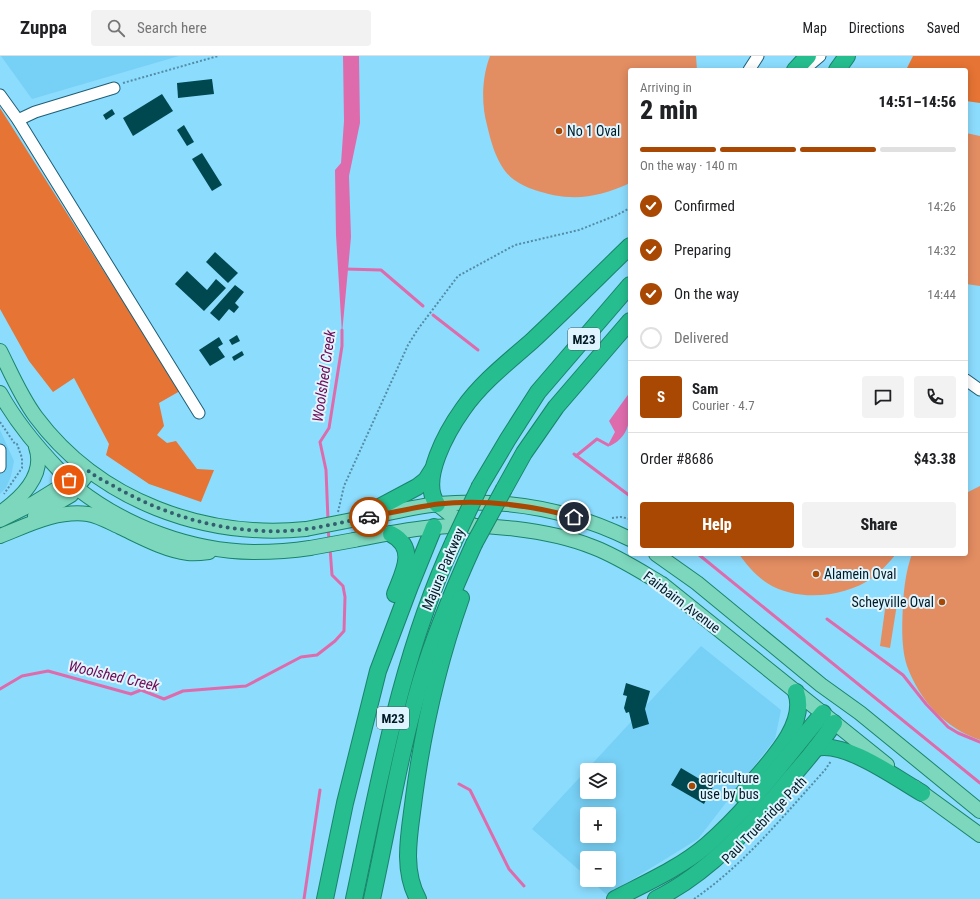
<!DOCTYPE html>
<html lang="en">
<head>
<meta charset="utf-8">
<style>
	:root { --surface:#fff; --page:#f2f2f2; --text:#202124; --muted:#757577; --line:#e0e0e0; --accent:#a94803 }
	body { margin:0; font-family:"Roboto Condensed",sans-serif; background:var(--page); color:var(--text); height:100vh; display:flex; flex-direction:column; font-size:15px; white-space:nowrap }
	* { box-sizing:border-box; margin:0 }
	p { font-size:13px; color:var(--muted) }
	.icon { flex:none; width:22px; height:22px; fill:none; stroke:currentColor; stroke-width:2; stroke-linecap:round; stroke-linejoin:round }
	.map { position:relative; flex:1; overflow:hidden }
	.panel { position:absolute; left:628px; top:12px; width:340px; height:488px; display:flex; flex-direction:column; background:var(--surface); border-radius:4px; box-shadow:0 2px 10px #0003 }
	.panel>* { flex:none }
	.tools { position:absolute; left:580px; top:707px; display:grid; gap:8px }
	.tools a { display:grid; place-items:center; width:36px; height:36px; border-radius:4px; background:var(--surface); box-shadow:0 2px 10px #0003; font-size:20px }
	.pin { position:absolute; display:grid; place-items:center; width:34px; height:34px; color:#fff; margin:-17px; border:2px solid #fff; border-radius:50%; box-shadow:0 1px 4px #0007 }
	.courier { position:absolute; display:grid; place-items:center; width:40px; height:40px; margin:-20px; border:3px solid #a94803; border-radius:50%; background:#fff; color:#222; box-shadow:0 1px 5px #0007 }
	.overview em { font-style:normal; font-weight:800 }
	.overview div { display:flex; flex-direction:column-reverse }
	.overview { display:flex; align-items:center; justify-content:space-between; height:68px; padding:0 12px }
	h1 { font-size:26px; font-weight:800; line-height:30px }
	.bar { display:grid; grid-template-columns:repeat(4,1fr); gap:6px 4px; align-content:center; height:48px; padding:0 12px }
	.bar i { height:5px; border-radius:3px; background:var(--line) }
	.bar .active { background:var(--accent) }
	.bar p { grid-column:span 4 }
	.line { display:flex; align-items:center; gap:10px; padding:0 12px; border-top:1px solid var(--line) }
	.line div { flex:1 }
	.round { display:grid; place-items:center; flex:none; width:42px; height:42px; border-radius:4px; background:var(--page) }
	ol { padding:0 12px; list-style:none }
	li { display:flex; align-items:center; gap:12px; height:44px }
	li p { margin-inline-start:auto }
	li .icon { padding:4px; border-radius:50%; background:var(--accent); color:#fff; stroke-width:4 }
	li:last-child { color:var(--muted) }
	li i { width:22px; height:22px; border:2px solid var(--line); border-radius:50% }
	.button { display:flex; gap:8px; margin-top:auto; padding:8px 12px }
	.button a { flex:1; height:46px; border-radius:4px; background:var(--accent); color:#fff; font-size:16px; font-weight:800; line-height:46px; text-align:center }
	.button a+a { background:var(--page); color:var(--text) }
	header { display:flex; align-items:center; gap:24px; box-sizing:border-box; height:56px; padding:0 20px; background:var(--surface); border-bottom:1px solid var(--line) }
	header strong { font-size:19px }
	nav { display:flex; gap:22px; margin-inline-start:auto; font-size:14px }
	.search { width:280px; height:36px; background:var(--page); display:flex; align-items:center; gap:10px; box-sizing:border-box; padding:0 14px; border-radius:4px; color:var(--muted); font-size:15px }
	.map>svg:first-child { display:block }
	.built { fill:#77d0f5; fill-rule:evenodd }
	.green { fill:#e38d62 }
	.forest { fill:#e67434 }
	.water { fill:#de6cad }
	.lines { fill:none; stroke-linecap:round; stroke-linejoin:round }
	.stream { stroke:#de6cad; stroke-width:3 }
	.building { fill:#004850 }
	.minor-casing { stroke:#1f5e76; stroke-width:13 }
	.major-casing { stroke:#19846a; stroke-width:16 }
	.highway-casing { stroke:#19846a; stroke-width:18 }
	.path { stroke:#538ca4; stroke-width:2; stroke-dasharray:2 2; stroke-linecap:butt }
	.minor { stroke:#fff; stroke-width:11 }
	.major { stroke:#7dd7bc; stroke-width:14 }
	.highway { stroke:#26bd8f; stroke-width:16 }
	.major-bridge-casing { stroke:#19846a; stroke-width:16; stroke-linecap:butt }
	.highway-bridge-casing { stroke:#19846a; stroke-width:18; stroke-linecap:butt }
	.major-bridge { stroke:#7dd7bc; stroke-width:14 }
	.highway-bridge { stroke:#26bd8f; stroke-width:16 }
	.done { stroke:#325f71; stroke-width:4; stroke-dasharray:0 7.2 }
	.route { stroke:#a94803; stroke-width:5 }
	.poi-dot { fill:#a94803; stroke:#def5ff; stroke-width:1.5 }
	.labels { text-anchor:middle; stroke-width:4; stroke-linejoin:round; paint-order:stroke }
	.shield { fill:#def5ff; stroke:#445c66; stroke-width:1 }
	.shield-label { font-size:13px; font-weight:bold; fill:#021b25 }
	.poi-label { font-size:14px; fill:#021b25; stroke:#def5ff; text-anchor:start }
	.street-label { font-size:14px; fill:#021b25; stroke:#def5ff }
	.water-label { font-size:15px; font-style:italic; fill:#730650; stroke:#def5ff }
</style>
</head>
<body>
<header>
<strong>Zuppa</strong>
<div class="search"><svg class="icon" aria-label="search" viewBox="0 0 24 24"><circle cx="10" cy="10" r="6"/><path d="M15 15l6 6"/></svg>Search here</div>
<nav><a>Map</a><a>Directions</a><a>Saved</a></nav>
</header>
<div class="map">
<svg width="980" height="843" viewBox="0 0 980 843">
	<rect width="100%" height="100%" fill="#8cdcfe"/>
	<!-- built -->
	<g class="built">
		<polygon points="1,0 179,0 32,43"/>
		<polygon points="0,374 14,405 11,420 6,432 0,438"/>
		<path d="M701,590L781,654L775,683L698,783L607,839L590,824H609V802H587V821L532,773ZM587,714H609V736H587ZM587,758H609V780H587Z"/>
	</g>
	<!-- green -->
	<g class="green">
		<path d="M490,0H696L697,14H630V127C596,143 568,146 532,133C523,130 511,123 505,115C495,101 491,86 487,69C481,47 482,21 490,0Z"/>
		<polygon points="966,77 980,80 980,230 966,228"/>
		<path d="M980,430V684C945,672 920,645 907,610C901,592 902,568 903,549C904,531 906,515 912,498H966V437Z"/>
		<path d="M739,498H896C889,507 881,515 872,522C844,542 796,546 767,527C756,520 746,508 739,498Z"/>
		<polygon points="886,546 897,548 890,592 880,590"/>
	</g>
	<!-- forest -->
	<g class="forest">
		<polygon points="913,0 980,0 980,47 966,45 966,14 906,14"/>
		<polygon points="0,52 180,335 159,347 164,370 157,379 167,387 176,385 197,413 214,414 201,446 149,428 106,399 109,388 74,322 53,336 29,305 0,253"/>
	</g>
	<!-- water -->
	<g class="water">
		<polygon points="343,0 359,0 360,67 349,120 351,181 342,278 336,179 335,114 341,107 344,65"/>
		<path d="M630,336C630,358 633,379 610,390L608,389L615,376L609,365Z"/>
	</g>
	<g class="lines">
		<!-- stream -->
		<g class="stream">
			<polyline points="345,213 381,214 423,250"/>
			<polyline points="433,259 478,294"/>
			<polyline points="574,398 630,440"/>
			<polyline points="576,400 597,383 608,389"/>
			<polyline points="328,464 326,414 320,386 329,372 342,290 342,274"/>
			<polyline points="328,472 329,484"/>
			<polyline points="698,498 980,727"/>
			<polyline points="827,563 903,619 926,648 948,671 958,677 980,686"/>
			<polyline points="0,633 22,620 48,615 131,638 141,634 164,643 183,635 246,630 301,601 317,599 335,585 344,575 345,541 343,530 332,519 330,492"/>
			<polyline points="459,728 470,734 509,813 524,830"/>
			<polyline points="304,843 320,734"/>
		</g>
	</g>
	<!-- building -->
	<g class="building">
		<polygon points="212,23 214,38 178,42 177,27"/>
		<polygon points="162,38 173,55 133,80 123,62"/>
		<polygon points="112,53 115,58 106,64 103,59"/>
		<polygon points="184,69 194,86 187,90 177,74"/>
		<polygon points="202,97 222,129 212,135 192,103"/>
		<polygon points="215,196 238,217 228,227 206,206"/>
		<polygon points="187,215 207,234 216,223 226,232 204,255 175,228"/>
		<polygon points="235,229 244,236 235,247 239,251 234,257 229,253 219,265 210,257"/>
		<polygon points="237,279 240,285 232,289 229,284"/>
		<polygon points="219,281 223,288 218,291 225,301 210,310 199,294"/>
		<polygon points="242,295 244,299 234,305 232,301"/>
		<polygon points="626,627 650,635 645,653 649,668 633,673 629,656 626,657 624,652 627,640 623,639"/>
		<polygon points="681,712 713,731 704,748 671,729"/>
	</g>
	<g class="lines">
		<defs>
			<g id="minor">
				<polyline points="807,11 820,0"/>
				<polyline points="749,14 758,0"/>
				<polyline points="0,39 18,64 199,357"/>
				<polyline points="18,64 35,56 114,32"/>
				<polyline points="966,324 980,334"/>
				<polyline points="0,394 0,411"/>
			</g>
			<g id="major">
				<path d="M0,295C11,317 21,341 36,361C99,445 204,483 306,473"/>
				<path d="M0,337C16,366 36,390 59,414C65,420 71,427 78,433C127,471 191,495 253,496C272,496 291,495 310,492"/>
				<polyline points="437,448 452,460 469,466"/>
				<path d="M0,457C20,443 46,419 36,391"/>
				<polyline points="35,460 71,439 89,416"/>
				<path d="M364,462C388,457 413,451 438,448C505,442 571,454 630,483"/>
				<polyline points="0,464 34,447 76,421"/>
				<path d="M0,480C28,469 56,454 88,458C100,460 111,467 122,472C143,482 165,494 188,497C195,498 202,497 209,496"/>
				<path d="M354,484C381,479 408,473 435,471C483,467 548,473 593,491C617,500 640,515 662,528L887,709"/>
				<polyline points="656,498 697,527 821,629 860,657 980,755"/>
				<polyline points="914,731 980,779"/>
			</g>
			<g id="highway">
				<polyline points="795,14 808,0"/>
				<polyline points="837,14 847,0"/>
				<polyline points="480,430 508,383 538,336 630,229"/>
				<polyline points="504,433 524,397 556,351 630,265"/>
				<path d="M437,448C419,424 448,374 463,353C481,327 508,306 532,285C565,254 597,222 630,190"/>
				<polyline points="357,463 417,431 426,424 433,413"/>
				<path d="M391,478C418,492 403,517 395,538"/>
				<path d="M816,692C846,685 896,722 922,737"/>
				<path d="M742,739C762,713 809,672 796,636"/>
				<polyline points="325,843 345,747 378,615 410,530 434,471"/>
				<path d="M354,843C380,722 401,600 453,487"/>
				<path d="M372,843C388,770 400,695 421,624C435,577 454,532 474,488"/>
				<path d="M418,843C401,812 410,775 414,741C423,673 438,607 461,542"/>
				<path d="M615,843C646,827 680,812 707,789C751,751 785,702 823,657"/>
				<path d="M656,843C709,817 752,769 789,724C805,706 821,687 834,667"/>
			</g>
		</defs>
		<!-- minor casing -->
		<use href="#minor" class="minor-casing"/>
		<!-- major casing -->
		<use href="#major" class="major-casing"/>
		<!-- highway casing -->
		<use href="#highway" class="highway-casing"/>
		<!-- path -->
		<g class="path">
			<polyline points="123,27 218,0"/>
			<polyline points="0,366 15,388 17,388 22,402 22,412 4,438"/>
			<polyline points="338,456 344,430 408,289 418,273 458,220 515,189 579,174 617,159 630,152"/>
			<polyline points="612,462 621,461 630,463"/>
			<path d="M694,843C745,808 784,759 825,714L831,705"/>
		</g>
		<!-- minor -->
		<use href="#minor" class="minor"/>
		<!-- major -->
		<use href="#major" class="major"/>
		<!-- highway -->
		<use href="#highway" class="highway"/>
		<defs>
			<g id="major-bridge">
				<polyline points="306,473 352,464"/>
				<polyline points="310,492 354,484"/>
			</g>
			<g id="highway-bridge">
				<polyline points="453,487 480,430"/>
				<polyline points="474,488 504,433"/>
			</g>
		</defs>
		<!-- major-bridge casing -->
		<use href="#major-bridge" class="major-bridge-casing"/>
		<!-- highway-bridge casing -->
		<use href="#highway-bridge" class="highway-bridge-casing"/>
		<!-- major-bridge -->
		<use href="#major-bridge" class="major-bridge"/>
		<!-- highway-bridge -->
		<use href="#highway-bridge" class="highway-bridge"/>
	</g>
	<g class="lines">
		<!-- done -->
		<path class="done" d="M69,424L89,415C97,422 107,426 117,432C169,461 225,477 285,475C313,474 341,466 369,461"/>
		<!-- route -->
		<path class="route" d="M369,461C392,457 415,451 438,448C483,443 529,449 574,461"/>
	</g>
	<!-- markers -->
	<g class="poi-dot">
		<circle cx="559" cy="75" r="4"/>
		<circle cx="816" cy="518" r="4"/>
		<circle cx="942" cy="546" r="4"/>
		<circle cx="692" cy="730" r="4"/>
	</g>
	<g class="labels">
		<!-- shield labels -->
		<g class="shield">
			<rect x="568" y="272" width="32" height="22" rx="3"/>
			<rect x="377" y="651" width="32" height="22" rx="3"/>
		</g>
		<g class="shield-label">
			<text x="584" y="288">M23</text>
			<text x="393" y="667">M23</text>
		</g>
		<!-- poi labels -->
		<g class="poi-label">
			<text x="567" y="80">No 1 Oval</text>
			<text x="824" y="523">Alamein Oval</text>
			<text x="934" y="551" text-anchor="end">Scheyville Oval</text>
			<text x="700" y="727">agriculture<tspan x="700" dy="16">use by bus</tspan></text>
		</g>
		<!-- street labels -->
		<g class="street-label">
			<text transform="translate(443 513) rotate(-67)" y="5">Majura Parkway</text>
			<text transform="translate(682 546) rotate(37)" y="5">Fairbairn Avenue</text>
			<text transform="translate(764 764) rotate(-46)" y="5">Paul Truebridge Path</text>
		</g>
		<!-- water labels -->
		<g class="water-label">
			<text transform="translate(324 320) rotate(-82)" y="5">Woolshed Creek</text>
			<text transform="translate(114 620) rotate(13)" y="5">Woolshed Creek</text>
		</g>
	</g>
</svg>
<div class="tools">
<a><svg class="icon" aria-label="layers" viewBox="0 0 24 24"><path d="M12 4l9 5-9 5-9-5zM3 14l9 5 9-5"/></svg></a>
<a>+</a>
<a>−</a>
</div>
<div class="pin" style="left:69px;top:424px;background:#ea580c"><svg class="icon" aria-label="bag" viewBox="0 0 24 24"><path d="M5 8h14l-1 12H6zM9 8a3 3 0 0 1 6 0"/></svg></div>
<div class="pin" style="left:574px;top:461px;background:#1f2937"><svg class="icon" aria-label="home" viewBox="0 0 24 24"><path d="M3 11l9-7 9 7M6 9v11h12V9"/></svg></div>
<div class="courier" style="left:369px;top:461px"><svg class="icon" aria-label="car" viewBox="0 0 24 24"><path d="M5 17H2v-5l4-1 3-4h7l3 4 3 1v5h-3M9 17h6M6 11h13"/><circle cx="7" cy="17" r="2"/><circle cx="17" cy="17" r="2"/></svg></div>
<section class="panel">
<div class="overview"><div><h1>2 min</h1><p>Arriving in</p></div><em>14:51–14:56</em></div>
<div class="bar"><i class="active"></i><i class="active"></i><i class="active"></i><i></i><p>On the way · 140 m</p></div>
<ol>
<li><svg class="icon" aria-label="check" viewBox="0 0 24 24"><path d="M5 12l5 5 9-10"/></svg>Confirmed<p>14:26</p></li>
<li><svg class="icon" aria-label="check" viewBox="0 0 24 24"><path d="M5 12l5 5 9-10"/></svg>Preparing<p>14:32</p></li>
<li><svg class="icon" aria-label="check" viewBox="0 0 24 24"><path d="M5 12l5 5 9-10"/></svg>On the way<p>14:44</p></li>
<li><i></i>Delivered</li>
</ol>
<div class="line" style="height:72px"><b class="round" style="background:var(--accent);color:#fff">S</b><div><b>Sam</b><p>Courier · 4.7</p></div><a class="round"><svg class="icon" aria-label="chat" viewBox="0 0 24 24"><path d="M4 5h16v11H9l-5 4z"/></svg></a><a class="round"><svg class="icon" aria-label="phone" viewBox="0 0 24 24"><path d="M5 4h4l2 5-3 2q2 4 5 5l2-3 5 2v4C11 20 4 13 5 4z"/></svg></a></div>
<div class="line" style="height:52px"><div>Order #8686</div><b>$43.38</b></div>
<div class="button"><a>Help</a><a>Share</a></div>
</section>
</div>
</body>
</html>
